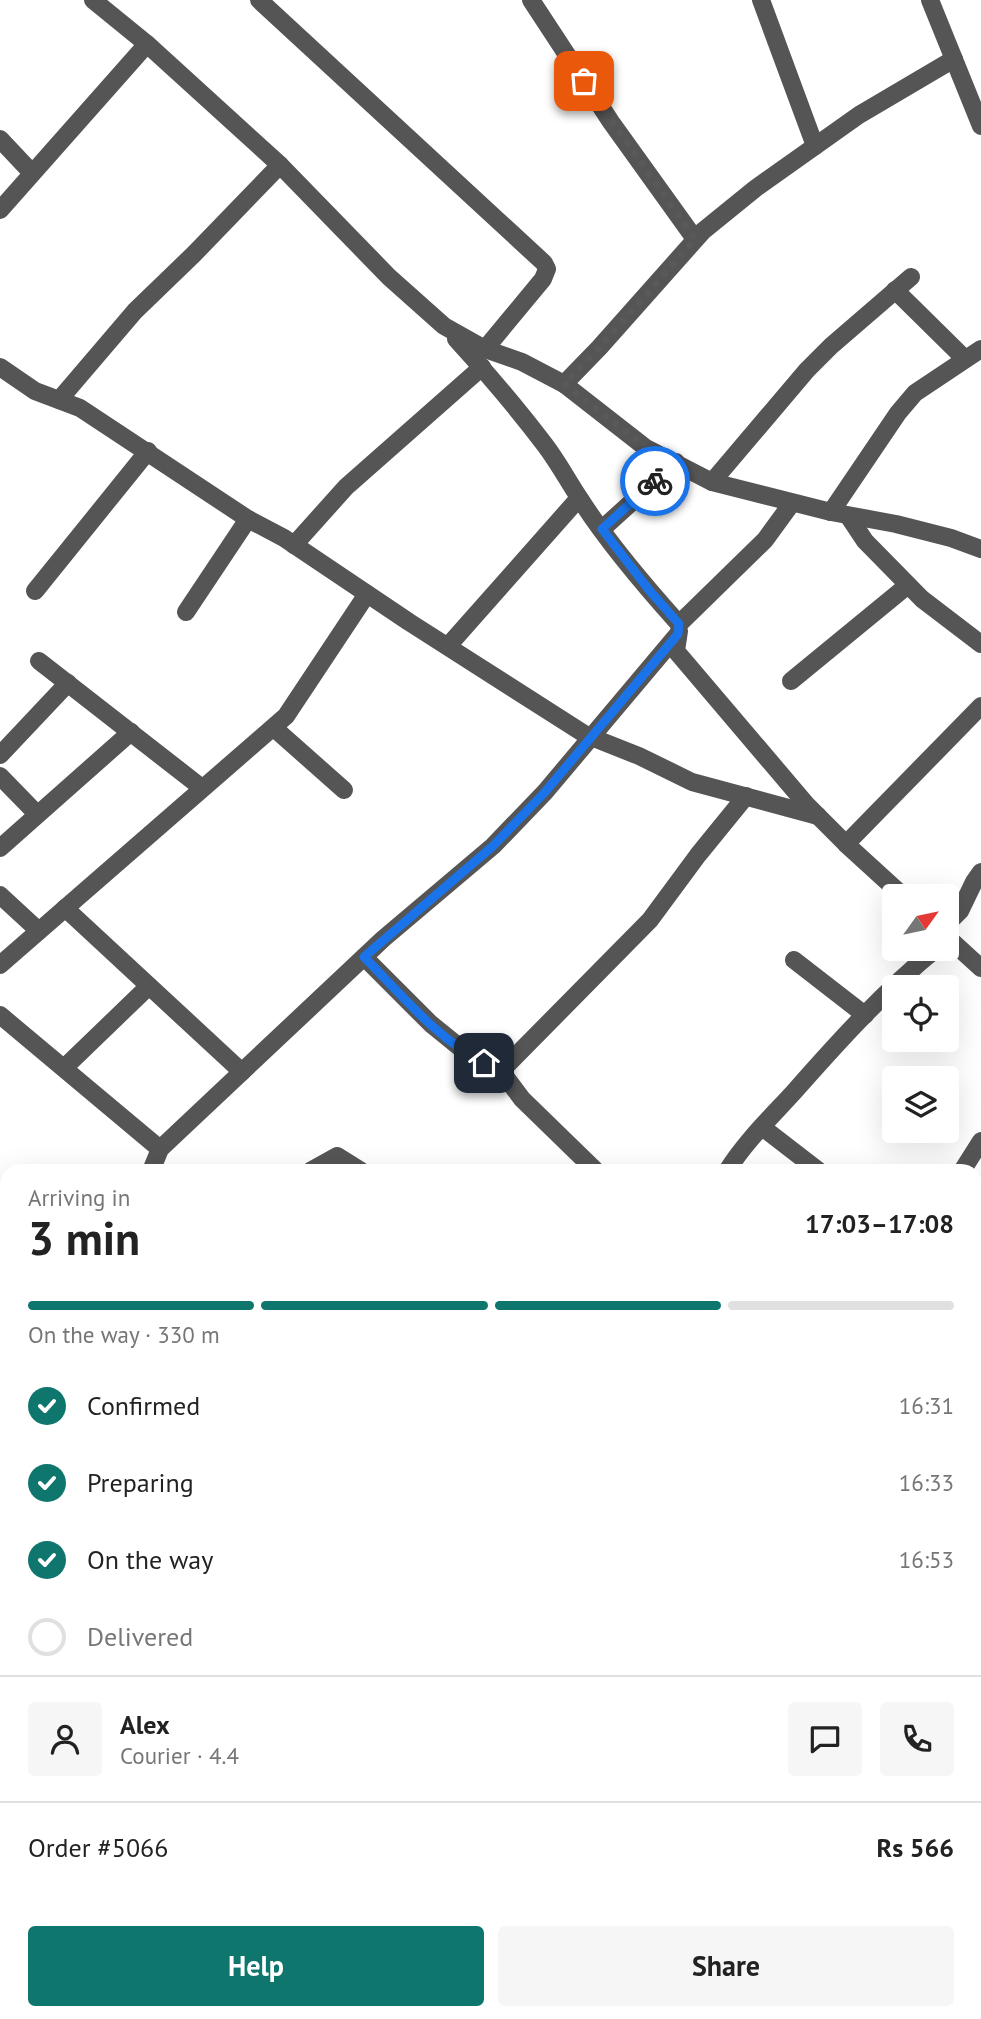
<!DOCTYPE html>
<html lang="en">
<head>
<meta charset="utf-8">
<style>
	:root { --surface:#fff; --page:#f6f6f6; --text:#222; --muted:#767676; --line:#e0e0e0; --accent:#0f766e }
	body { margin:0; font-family:"PT Sans",sans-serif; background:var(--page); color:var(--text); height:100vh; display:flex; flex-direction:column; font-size:26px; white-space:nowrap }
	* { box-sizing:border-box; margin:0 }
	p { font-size:23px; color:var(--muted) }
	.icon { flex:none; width:38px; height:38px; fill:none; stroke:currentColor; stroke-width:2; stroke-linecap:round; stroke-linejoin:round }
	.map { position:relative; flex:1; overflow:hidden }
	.drawer { position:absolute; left:0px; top:1164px; width:982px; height:856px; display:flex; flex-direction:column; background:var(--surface); border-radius:21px 21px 0 0; box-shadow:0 7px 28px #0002 }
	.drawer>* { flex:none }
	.needle { width:46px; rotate:57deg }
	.fabs { position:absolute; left:882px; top:884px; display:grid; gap:14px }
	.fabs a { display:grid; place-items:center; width:77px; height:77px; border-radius:7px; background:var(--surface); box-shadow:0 7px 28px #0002; font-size:35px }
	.pin { position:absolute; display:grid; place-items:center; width:60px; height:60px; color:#fff; margin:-30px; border-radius:14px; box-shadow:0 4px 10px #0006 }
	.courier { position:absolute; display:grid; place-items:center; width:70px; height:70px; margin:-35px; border:5px solid #1a73e8; border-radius:50%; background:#fff; color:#222; box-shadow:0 2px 9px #0007 }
	.summary em { font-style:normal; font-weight:600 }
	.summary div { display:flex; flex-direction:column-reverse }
	.summary { display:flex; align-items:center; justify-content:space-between; height:119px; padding:0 28px }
	h1 { font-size:46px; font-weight:600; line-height:52px }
	.bar { display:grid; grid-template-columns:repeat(4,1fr); gap:10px 7px; align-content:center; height:84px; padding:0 28px }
	.bar i { height:9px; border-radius:5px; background:var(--line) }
	.bar .on { background:var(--accent) }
	.bar p { grid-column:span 4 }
	.line { display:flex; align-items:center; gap:18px; padding:0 28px; border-top:2px solid var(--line) }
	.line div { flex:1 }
	.round { display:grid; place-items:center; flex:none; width:74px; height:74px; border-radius:7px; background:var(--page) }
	ol { padding:0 28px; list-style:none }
	li { display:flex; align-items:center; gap:21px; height:77px }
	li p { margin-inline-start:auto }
	li .icon { padding:7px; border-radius:50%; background:var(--accent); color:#fff; stroke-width:4 }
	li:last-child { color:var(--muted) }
	li i { width:38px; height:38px; border:4px solid var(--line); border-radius:50% }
	.action { display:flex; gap:14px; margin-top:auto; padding:14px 28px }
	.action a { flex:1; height:80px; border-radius:7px; background:var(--accent); color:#fff; font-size:28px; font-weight:600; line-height:80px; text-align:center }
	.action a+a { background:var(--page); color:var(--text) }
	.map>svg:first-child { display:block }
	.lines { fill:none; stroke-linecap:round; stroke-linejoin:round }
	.major-casing { stroke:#dbdbdb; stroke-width:21 }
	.minor { stroke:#555; stroke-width:18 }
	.major { stroke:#000; stroke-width:18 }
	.done { stroke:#595959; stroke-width:7; stroke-dasharray:0 12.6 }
	.route { stroke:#1a73e8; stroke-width:9 }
</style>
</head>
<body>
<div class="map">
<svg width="981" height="2019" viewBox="0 0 981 2019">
	<rect width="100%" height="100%" fill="#fff"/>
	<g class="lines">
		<defs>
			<g id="major">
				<polyline points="975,1883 981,1887"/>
				<polyline points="0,1891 7,1893"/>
			</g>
		</defs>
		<!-- major casing -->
		<use href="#major" class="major-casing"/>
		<!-- minor -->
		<g class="minor">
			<polyline points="93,0 147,44 280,165 389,277 444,326 485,349 522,362 564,384 646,448 712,482 831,512 896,524 951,538 981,549"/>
			<polyline points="259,0 544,263 547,269 543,279 485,349"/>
			<polyline points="531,0 611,122 695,239"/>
			<polyline points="761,0 815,146"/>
			<polyline points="930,0 981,126"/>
			<polyline points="0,139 32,173"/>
			<polyline points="0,210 147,44"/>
			<polyline points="895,290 965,359"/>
			<path d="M456,339C487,373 517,408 545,445C558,462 568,481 580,499C608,543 644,585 679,624L765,540L792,503"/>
			<polyline points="0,367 35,391 80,408 248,519 284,538 409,622 586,735 639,756 692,782 818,816"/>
			<polyline points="564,384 599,348 703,231 756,188 859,115 954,59"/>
			<polyline points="59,400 135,311 194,254 280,165"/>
			<polyline points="712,482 807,370 831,346 911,277"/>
			<polyline points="831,512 898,413 915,393 981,349"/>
			<polyline points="849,517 865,541 922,599 981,644"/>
			<polyline points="602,529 676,462"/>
			<polyline points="294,545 346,487 482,367"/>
			<polyline points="35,591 148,451"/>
			<polyline points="186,612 248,519"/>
			<polyline points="679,631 676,651 806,804 846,844 903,896"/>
			<polyline points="448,646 579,498"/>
			<polyline points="39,661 202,788"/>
			<polyline points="791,681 908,585"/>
			<polyline points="274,728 344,790"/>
			<polyline points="0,755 68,683"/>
			<polyline points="0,776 37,814"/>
			<polyline points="846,844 981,706"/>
			<polyline points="0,848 131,732"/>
			<polyline points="0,895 39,931"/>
			<polyline points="65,908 242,1072"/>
			<polyline points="947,924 960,911 974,882 981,872"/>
			<polyline points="947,937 981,968"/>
			<polyline points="364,957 431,1024 468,1054 501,1071 522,1099 596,1171"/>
			<polyline points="794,960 865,1015"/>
			<polyline points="0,965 286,716 367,594"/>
			<polyline points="0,1015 160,1149"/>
			<polyline points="64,1068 149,986"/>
			<polyline points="501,1071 650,920 698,855 746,796"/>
			<polyline points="762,1127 819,1171"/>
			<polyline points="151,1171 160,1149 383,939 493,846 545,792 678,634"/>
			<polyline points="310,1171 337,1156 361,1171"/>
			<path d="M727,1171C745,1142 770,1118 793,1093C838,1042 884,991 937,948"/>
			<polyline points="962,1171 981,1141"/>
			<polyline points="975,1325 981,1334"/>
			<polyline points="975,1473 981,1468"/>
			<polyline points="0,1516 7,1514"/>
			<polyline points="975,1580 976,1578"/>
			<polyline points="975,1725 981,1728"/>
			<polyline points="0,1987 7,1973"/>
			<polyline points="427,2012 448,2019"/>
			<polyline points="189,2019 193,2012"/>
			<polyline points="645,2019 651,2012"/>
		</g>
		<!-- major -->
		<use href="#major" class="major"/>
	</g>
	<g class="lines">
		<!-- done -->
		<polyline class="done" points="584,81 695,239 599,348 564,384 646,447 676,463 655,481"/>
		<!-- route -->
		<path class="route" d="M484,1063C437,1039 401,994 364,957L493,846L545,792L678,634L679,624L649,590L602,529L655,481"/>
	</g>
</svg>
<div class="fabs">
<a><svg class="needle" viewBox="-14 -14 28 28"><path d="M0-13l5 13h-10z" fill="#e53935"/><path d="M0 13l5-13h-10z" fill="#767676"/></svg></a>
<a><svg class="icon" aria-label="locate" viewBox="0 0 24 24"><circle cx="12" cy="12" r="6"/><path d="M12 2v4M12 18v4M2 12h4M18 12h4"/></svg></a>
<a><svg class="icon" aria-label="layers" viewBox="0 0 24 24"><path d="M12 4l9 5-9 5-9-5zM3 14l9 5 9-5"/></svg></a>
</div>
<div class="pin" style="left:584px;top:81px;background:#ea580c"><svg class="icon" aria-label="bag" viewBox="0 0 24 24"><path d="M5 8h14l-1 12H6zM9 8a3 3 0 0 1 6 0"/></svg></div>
<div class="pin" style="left:484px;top:1063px;background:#1f2937"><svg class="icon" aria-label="home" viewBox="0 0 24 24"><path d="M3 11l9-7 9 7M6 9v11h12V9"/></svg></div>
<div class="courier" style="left:655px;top:481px"><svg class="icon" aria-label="bike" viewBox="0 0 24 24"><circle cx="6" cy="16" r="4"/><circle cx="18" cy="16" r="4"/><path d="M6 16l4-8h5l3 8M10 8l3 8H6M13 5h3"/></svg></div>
<section class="drawer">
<div class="summary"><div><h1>3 min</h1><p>Arriving in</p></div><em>17:03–17:08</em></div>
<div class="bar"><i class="on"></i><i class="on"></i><i class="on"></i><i></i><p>On the way · 330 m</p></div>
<ol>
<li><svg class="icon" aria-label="check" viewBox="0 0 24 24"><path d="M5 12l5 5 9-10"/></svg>Confirmed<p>16:31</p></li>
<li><svg class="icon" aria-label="check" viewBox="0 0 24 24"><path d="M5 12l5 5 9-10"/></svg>Preparing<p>16:33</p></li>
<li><svg class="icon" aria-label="check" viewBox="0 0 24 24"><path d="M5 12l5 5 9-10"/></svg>On the way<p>16:53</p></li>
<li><i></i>Delivered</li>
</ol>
<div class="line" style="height:126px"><a class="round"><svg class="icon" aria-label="person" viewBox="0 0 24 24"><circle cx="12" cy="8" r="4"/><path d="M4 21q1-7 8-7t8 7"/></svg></a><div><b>Alex</b><p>Courier · 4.4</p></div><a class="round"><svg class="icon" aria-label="chat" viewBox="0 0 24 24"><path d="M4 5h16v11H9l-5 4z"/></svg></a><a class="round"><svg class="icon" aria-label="phone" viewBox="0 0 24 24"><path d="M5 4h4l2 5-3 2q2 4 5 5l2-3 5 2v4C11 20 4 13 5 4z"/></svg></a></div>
<div class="line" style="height:91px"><div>Order #5066</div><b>Rs 566</b></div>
<div class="action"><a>Help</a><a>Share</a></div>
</section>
</div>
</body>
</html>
